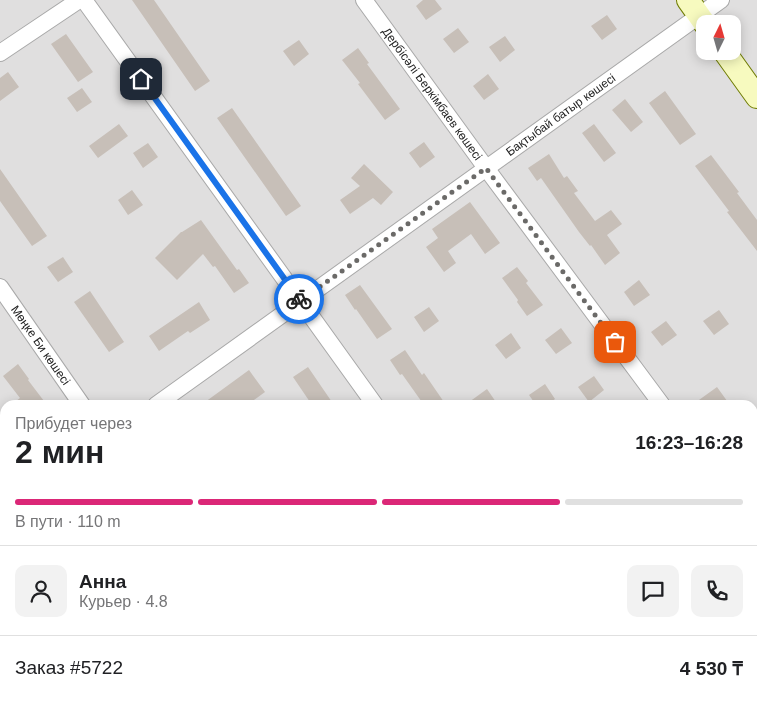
<!DOCTYPE html>
<html lang="ru">
<head>
<meta charset="utf-8">
<style>
  :root { --surface:#fff; --page:#f2f2f2; --text:#202124; --muted:#757577; --line:#e0e0e0; --accent:#db2777 }
  body { margin:0; font-family:Helvetica,sans-serif; background:var(--page); color:var(--text); height:100vh; display:flex; flex-direction:column; font-size:19px; white-space:nowrap }
  * { box-sizing:border-box; margin:0 }
  p { font-size:16px; color:var(--muted) }
  .icon { flex:none; width:28px; height:28px; fill:none; stroke:currentColor; stroke-width:2; stroke-linecap:round; stroke-linejoin:round }
  .map { position:relative; flex:1; overflow:hidden }
  .details { position:absolute; left:0px; top:400px; width:758px; height:310px; display:flex; flex-direction:column; background:var(--surface); border-radius:15px 15px 0 0; box-shadow:0 2px 12px #0003 }
  .details>* { flex:none }
  .needle { width:32px; rotate:5deg }
  .tools { position:absolute; left:696px; top:15px; display:grid; gap:10px }
  .tools a { display:grid; place-items:center; width:45px; height:45px; border-radius:10px; background:var(--surface); box-shadow:0 2px 12px #0003; font-size:25px }
  .pin { position:absolute; display:grid; place-items:center; width:42px; height:42px; color:#fff; margin:-21px; border-radius:10px; box-shadow:0 2px 8px #0006 }
  .courier { position:absolute; display:grid; place-items:center; width:50px; height:50px; margin:-25px; border:4px solid #1a73e8; border-radius:50%; background:#fff; color:#222; box-shadow:0 1px 6px #0007 }
  .headline em { font-style:normal; font-weight:700 }
  .headline div { display:flex; flex-direction:column-reverse }
  .headline { display:flex; align-items:center; justify-content:space-between; height:85px; padding:0 15px }
  h1 { font-size:32px; font-weight:700; line-height:38px }
  .bar { display:grid; grid-template-columns:repeat(4,1fr); gap:8px 5px; align-content:center; height:60px; padding:0 15px }
  .bar i { height:6px; border-radius:4px; background:var(--line) }
  .bar .selected { background:var(--accent) }
  .bar p { grid-column:span 4 }
  .line { display:flex; align-items:center; gap:12px; padding:0 15px; border-top:1px solid var(--line) }
  .line div { flex:1 }
  .round { display:grid; place-items:center; flex:none; width:52px; height:52px; border-radius:10px; background:var(--page) }
  .map>svg:first-child { display:block }
  .residential { fill:#e0dfdf; fill-rule:evenodd }
  .lines { fill:none; stroke-linecap:round; stroke-linejoin:round }
  .stream { stroke:#aad3df; stroke-width:5 }
  .building { fill:#c7bfb8 }
  .street-casing { stroke:#a9a9a9; stroke-width:18 }
  .secondary-casing { stroke:#707d05; stroke-width:24 }
  .street { stroke:#fff; stroke-width:16 }
  .secondary { stroke:#f7fabf; stroke-width:22 }
  .done { stroke:#6b6a68; stroke-width:5; stroke-dasharray:0 9 }
  .route { stroke:#1a73e8; stroke-width:6 }
  .labels { text-anchor:middle; stroke-width:4.5; stroke-linejoin:round; paint-order:stroke }
  .street-label { font-size:12px; fill:#222; stroke:#fff }
</style>
</head>
<body>
<div class="map">
<svg width="757" height="710" viewBox="0 0 757 710">
  <rect width="100%" height="100%" fill="#f2efe9"/>
  <path class="residential" d="M0,0h757v710h-757zM705,24h27v27h-27zM5,405h747v300h-747z"/>
  <g class="lines">
    <path class="stream" d="M0,644l5,7
      M44,705l3,5"/>
  </g>
  <path class="building" d="M132,0h22l56,81 -15,10z
    M423,0h12l7,9 -16,11 -10,-14z
    M607,15l10,14 -15,11 -11,-14z
    M458,28l11,14 -15,11 -11,-14z
    M66,34l27,38 -15,10 -27,-38z
    M505,36l10,14 -15,12 -11,-15z
    M299,40l10,14 -15,12 -11,-15z
    M358,48l11,15 -2,1 33,45 -15,11 -27,-36 2,-1 -18,-23z
    M8,72l11,15 -19,14v-23z
    M488,74l11,15 -15,11 -11,-14z
    M82,88l10,14 -15,10 -10,-14z
    M665,91l31,43 -16,11 -31,-42z
    M625,99l18,23 -12,10 -19,-22z
    M232,108l69,98 -15,10 -69,-98z
    M119,124l9,12 -30,22 -9,-12z
    M594,124l22,29 -12,9 -22,-29z
    M424,142l11,15 -15,11 -11,-15z
    M148,143l10,14 -15,11 -10,-15z
    M549,154l15,24 3,-2 11,15 -4,2 21,28 16,-11 11,14 -15,11 13,18 -15,12 -14,-20 -1,1 -11,-14 -38,-54 -4,3 -9,-13z
    M711,155l28,37 -2,1 20,27v31l-30,-39 2,-1 -34,-45z
    M364,164l29,28 -12,13 -8,-7 -23,16 -10,-14 20,-14 -9,-8z
    M0,169l47,67 -15,10 -32,-45z
    M132,190l11,15 -15,10 -10,-15z
    M470,202l30,41 -15,11 -14,-20 -23,17 8,12 -12,9 -18,-25 12,-9 -6,-9z
    M201,220l36,50 2,-1 10,14 -15,10 -19,-27 -2,1 -10,-13 -26,26 -22,-22 26,-26h1z
    M63,257l10,15 -15,10 -11,-15z
    M517,267l11,14 -2,2 17,22 -16,11 -10,-14 1,-2 -16,-22z
    M639,280l11,15 -16,11 -10,-14z
    M360,285l32,44 -15,10 -21,-30 -1,1 -10,-15z
    M90,291l34,51 -15,10 -35,-50z
    M199,302l11,18 -20,13 -2,-2 -29,20 -10,-15z
    M429,307l10,14 -15,11 -10,-15z
    M719,310l10,14 -15,11 -11,-14z
    M666,321l11,14 -15,11 -11,-14z
    M561,328l11,15 -16,11 -11,-14z
    M511,333l10,15 -15,11 -11,-14z
    M405,350l17,25 2,-2 22,32h-22l-22,-31 -2,1 -10,-15z
    M18,364l11,15 -1,1 19,25h-36l9,-7 -17,-22z
    M308,367l26,38h-22l-19,-28z
    M249,370l16,22 -18,13h-46z
    M594,376l10,14 -15,12 -11,-15z
    M545,384l10,15 -8,6h-11l-7,-10z
    M717,387l13,18h-38z
    M487,389l11,16h-33z"/>
  <g class="lines">
    <defs>
      <g id="street">
        <path d="M84,0l291,405"/>
        <path id="s1" d="M364,0l122,168 176,237"/>
        <path d="M0,53l79,-53"/>
        <path id="s2" d="M0,287l82,118"/>
        <path id="s3" d="M156,405l565,-405"/>
        <path d="M752,434l5,-3"/>
        <path d="M0,517l5,-4"/>
        <path d="M752,529l5,6"/>
        <path d="M308,705l3,5"/>
        <path d="M592,705l4,5"/>
        <path d="M368,710l7,-5"/>
      </g>
      <path id="secondary" d="M688,0l17,24
        M724,51l33,46
        M0,680l5,7
        M18,705l3,5"/>
    </defs>
    <use href="#street" class="street-casing"/>
    <use href="#secondary" class="secondary-casing"/>
    <use href="#street" class="street"/>
    <use href="#secondary" class="secondary"/>
  </g>
  <g class="lines">
    <path class="done" d="M299,299l1,2 186,-133 129,174"/>
    <path class="route" d="M141,79l158,220"/>
  </g>
  <g class="labels">
    <g class="street-label">
      <text dy="4" stroke="none"><textPath href="#s1" startOffset="116">Дербісәлі Беркімбаев көшесі</textPath></text>
      <text dy="4" stroke="none"><textPath href="#s3" startOffset="498">Бақтыбай батыр көшесі</textPath></text>
      <text dy="4" stroke="none"><textPath href="#s2" startOffset="71">Мөңке Би көшесі</textPath></text>
    </g>
  </g>
</svg>
<div class="tools">
<a><svg class="needle" viewBox="-14 -14 28 28"><path d="M0-13l5 13h-10z" fill="#e53935"/><path d="M0 13l5-13h-10z" fill="#757577"/></svg></a>
</div>
<div class="pin" style="left:615px;top:342px;background:#ea580c"><svg class="icon" aria-label="bag" viewBox="0 0 24 24"><path d="M5 8h14l-1 12H6zM9 8a3 3 0 0 1 6 0"/></svg></div>
<div class="pin" style="left:141px;top:79px;background:#1f2937"><svg class="icon" aria-label="home" viewBox="0 0 24 24"><path d="M3 11l9-7 9 7M6 9v11h12V9"/></svg></div>
<div class="courier" style="left:299px;top:299px"><svg class="icon" aria-label="bike" viewBox="0 0 24 24"><circle cx="6" cy="16" r="4"/><circle cx="18" cy="16" r="4"/><path d="M6 16l4-8h5l3 8M10 8l3 8H6M13 5h3"/></svg></div>
<section class="details">
<div class="headline"><div><h1>2 мин</h1><p>Прибудет через</p></div><em>16:23–16:28</em></div>
<div class="bar"><i class="selected"></i><i class="selected"></i><i class="selected"></i><i></i><p>В пути · 110 m</p></div>
<div class="line" style="height:90px"><a class="round"><svg class="icon" aria-label="person" viewBox="0 0 24 24"><circle cx="12" cy="8" r="4"/><path d="M4 21q1-7 8-7t8 7"/></svg></a><div><b>Анна</b><p>Курьер · 4.8</p></div><a class="round"><svg class="icon" aria-label="chat" viewBox="0 0 24 24"><path d="M4 5h16v11H9l-5 4z"/></svg></a><a class="round"><svg class="icon" aria-label="phone" viewBox="0 0 24 24"><path d="M5 4h4l2 5-3 2q2 4 5 5l2-3 5 2v4C11 20 4 13 5 4z"/></svg></a></div>
<div class="line" style="height:65px"><div>Заказ #5722</div><b>4 530 ₸</b></div>
</section>
</div>
</body>
</html>
